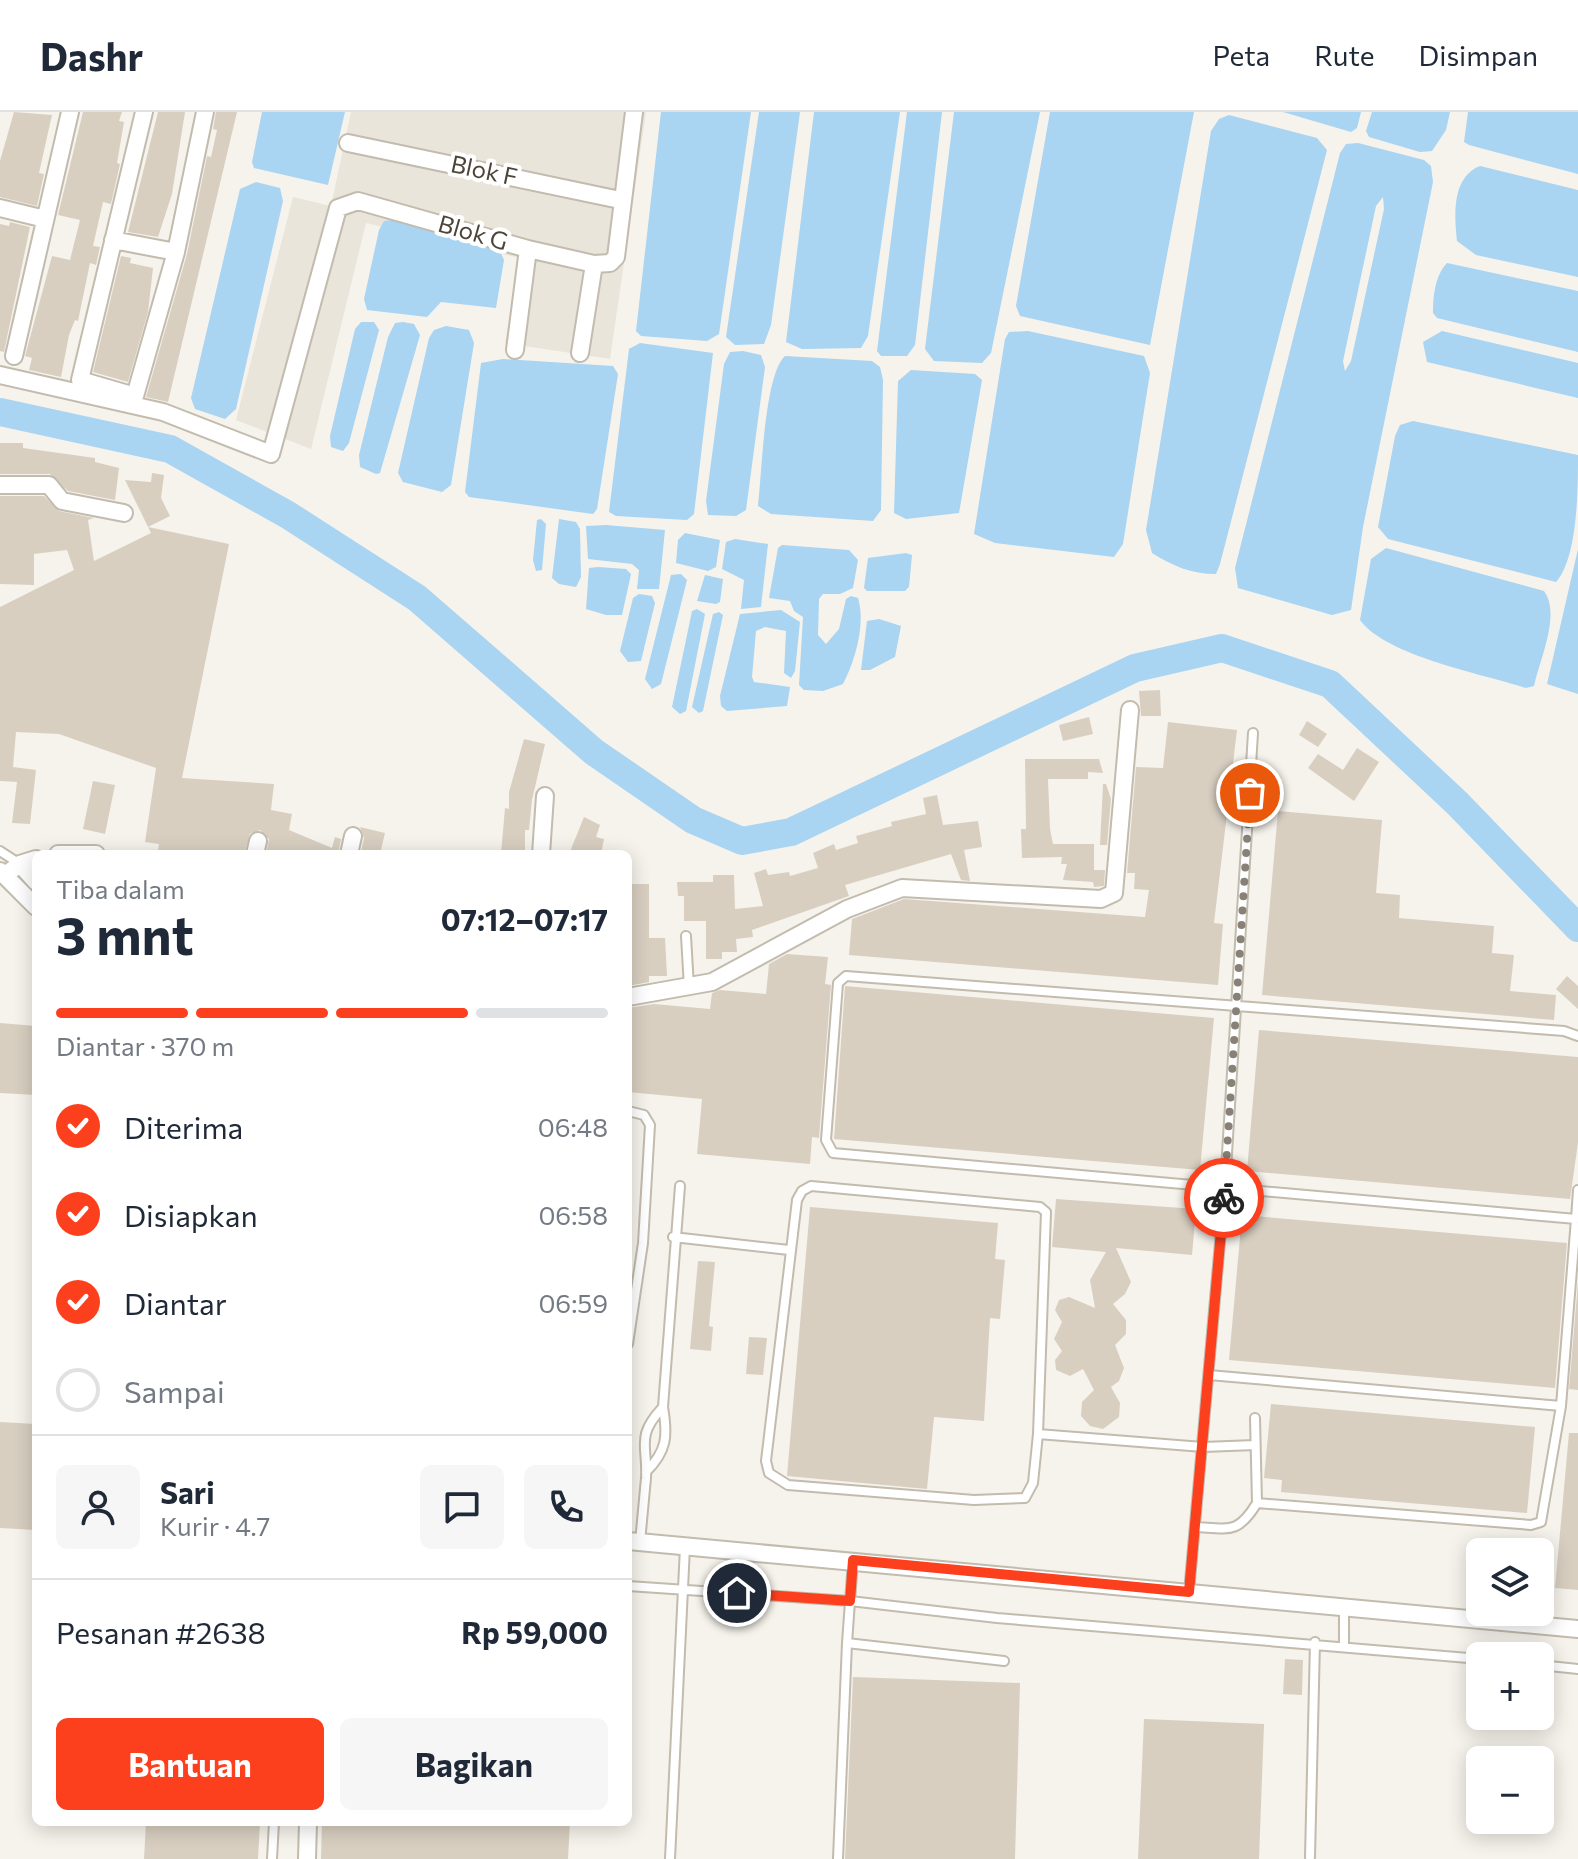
<!DOCTYPE html>
<html lang="id">
<head>
<meta charset="utf-8">
<style>
  :root { --surface:#fff; --page:#f6f6f7; --text:#1f2937; --muted:#747a83; --line:#e0e1e3; --accent:#fc3f1d }
  body { margin:0; font-family:Commissioner,sans-serif; background:var(--page); color:var(--text); height:100vh; display:flex; flex-direction:column; font-size:30px; white-space:nowrap }
  * { box-sizing:border-box; margin:0 }
  p { font-size:26px; color:var(--muted) }
  .icon { flex:none; width:44px; height:44px; fill:none; stroke:currentColor; stroke-width:2; stroke-linecap:round; stroke-linejoin:round }
  .map { position:relative; flex:1; overflow:hidden }
  .drawer { position:absolute; left:32px; top:738px; width:600px; height:976px; display:flex; flex-direction:column; background:var(--surface); border-radius:12px; box-shadow:0 4px 20px #0003 }
  .drawer>* { flex:none }
  .buttons { position:absolute; left:1466px; top:1426px; display:grid; gap:16px }
  .buttons a { display:grid; place-items:center; width:88px; height:88px; border-radius:12px; background:var(--surface); box-shadow:0 4px 20px #0003; font-size:40px }
  .pin { position:absolute; display:grid; place-items:center; width:68px; height:68px; color:#fff; margin:-34px; border:4px solid #fff; border-radius:50%; box-shadow:0 2px 8px #0007 }
  .courier { position:absolute; display:grid; place-items:center; width:80px; height:80px; margin:-40px; border:6px solid #fc3f1d; border-radius:50%; background:#fff; color:#222; box-shadow:0 2px 10px #0007 }
  .overview em { font-style:normal; font-weight:700 }
  .overview div { display:flex; flex-direction:column-reverse }
  .overview { display:flex; align-items:center; justify-content:space-between; height:136px; padding:0 24px }
  h1 { font-size:52px; font-weight:700; line-height:60px }
  .bar { display:grid; grid-template-columns:repeat(4,1fr); gap:12px 8px; align-content:center; height:96px; padding:0 24px }
  .bar i { height:10px; border-radius:6px; background:var(--line) }
  .bar .active { background:var(--accent) }
  .bar p { grid-column:span 4 }
  .line { display:flex; align-items:center; gap:20px; padding:0 24px; border-top:2px solid var(--line) }
  .line div { flex:1 }
  .round { display:grid; place-items:center; flex:none; width:84px; height:84px; border-radius:12px; background:var(--page) }
  ol { padding:0 24px; list-style:none }
  li { display:flex; align-items:center; gap:24px; height:88px }
  li p { margin-inline-start:auto }
  li .icon { padding:8px; border-radius:50%; background:var(--accent); color:#fff; stroke-width:4 }
  li:last-child { color:var(--muted) }
  li i { width:44px; height:44px; border:4px solid var(--line); border-radius:50% }
  .primary-button { display:flex; gap:16px; margin-top:auto; padding:16px 24px }
  .primary-button a { flex:1; height:92px; border-radius:12px; background:var(--accent); color:#fff; font-size:32px; font-weight:700; line-height:92px; text-align:center }
  .primary-button a+a { background:var(--page); color:var(--text) }
  header { display:flex; align-items:center; gap:48px; box-sizing:border-box; height:112px; padding:0 40px; background:var(--surface); border-bottom:2px solid var(--line) }
  header strong { font-size:38px }
  nav { display:flex; gap:44px; margin-inline-start:auto; font-size:28px }
  .map>svg:first-child { display:block }
  .residential { fill:#eae5da }
  .water { fill:#a9d4f2; fill-rule:evenodd }
  .lines { fill:none; stroke-linecap:round; stroke-linejoin:round }
  .river { stroke:#a9d4f2; stroke-width:28 }
  .building { fill:#d8cfc1 }
  .lane-casing { stroke:#c2bbae; stroke-width:12 }
  .street-casing { stroke:#c2bbae; stroke-width:20 }
  .lane { stroke:#fff; stroke-width:8 }
  .street { stroke:#fff; stroke-width:16 }
  .done { stroke:#878178; stroke-width:8; stroke-dasharray:0 14.4 }
  .route { stroke:#fc3f1d; stroke-width:10 }
  .labels { text-anchor:middle; stroke-width:8; stroke-linejoin:round; paint-order:stroke }
  .street-label { font-size:24px; fill:#4b4439; stroke:#fff }
</style>
</head>
<body>
<header>
<strong>Dashr</strong>
<nav><a>Peta</a><a>Rute</a><a>Disimpan</a></nav>
</header>
<div class="map">
<svg width="1578" height="1747" viewBox="0 0 1578 1747">
  <rect width="100%" height="100%" fill="#f6f3ec"/>
  <path class="residential" d="M351,0h295l-36,247 -105,-16 15,-85 -154,-35 -55,226 -75,-29 57,-223 38,9z"/>
  <path class="water" d="M262,0h83l-17,73 -74,-17 -2,-6z
    M661,0h90l-32,222 -12,7 -66,-5 -5,-5z
    M759,0h41l-29,213 -7,19 -29,1 -9,-8z
    M814,0h86l-32,224 -7,12 -59,1 -16,-7z
    M907,0h35l-27,233 -8,11h-26l-4,-5z
    M954,0h86l-49,241 -9,10 -48,-2 -9,-12z
    M1050,0h144l-44,233 -130,-29 -4,-10z
    M1283,0h78l-4,16 -6,4z
    M1372,0h78l-4,18 -14,21 -12,1 -51,-15 -3,-6z
    M1468,0h110v62l-109,-29 -5,-3z
    M1229,3l88,23 10,12 -107,414 -4,10c-25,0 -43,-8 -64,-21l-6,-23 65,-399 8,-12z
    M1358,31l66,17 7,6 2,16 -70,345 -12,83 -19,5 -94,-27 -3,-20 105,-415 6,-9zM1383,85l1,12 -33,152 -6,10 -2,-10 33,-155z
    M1480,54l98,24v87l-102,-22 -19,-14c-3,-27 -5,-64 23,-75z
    M256,70l24,6 3,13 -47,208 -11,10 -30,-10 -4,-11 49,-209z
    M392,108l108,31 4,9 -8,48 -55,-6 -14,15 -60,-7 -3,-11 15,-69 5,-9z
    M1447,151l131,28v61l-141,-34 -4,-5c0,-16 2,-38 14,-50z
    M361,210h13l5,8 -30,113 -6,8 -12,-4 -1,-11 25,-107z
    M403,210l11,2 6,11 -40,138 -4,1 -16,-7 -1,-12 29,-118 7,-14z
    M446,214l23,4 5,13 -23,142 -9,7 -39,-10 -5,-9 31,-135 5,-8z
    M1028,219l116,25 6,17 -27,171 -9,13 -119,-14 -21,-9 31,-195 4,-7z
    M1442,219l136,32v35l-151,-36 -4,-20z
    M640,231l73,10 -19,161 -7,6 -71,-4 -7,-4 20,-163z
    M743,239l18,4 4,12 -19,143 -10,6 -28,-1 -2,-14 18,-137 6,-12z
    M785,244l87,5 8,6 3,13 -2,130 -8,11 -102,-7 -13,-8c4,-31 6,-131 27,-150z
    M503,247l110,7 5,8 -21,135 -4,5 -124,-17 -4,-5 16,-129z
    M911,258l64,4 7,6 -23,133 -53,6 -12,-6 4,-132z
    M1413,309l165,34c0,32 0,103 -22,127l-168,-43 -10,-12 17,-91 5,-11z
    M541,407l5,5 -4,46 -6,1 -3,-11 4,-40z
    M559,407l17,3 4,7 1,48 -5,10 -17,-3 -7,-6z
    M606,413l59,5 -6,59h-22l2,-19 -7,-6 -44,-5 -2,-33z
    M685,421l35,7 -4,27 -8,4 -32,-8 2,-23z
    M735,427l33,5 -7,63 -20,2 3,-29 -22,-11 4,-27z
    M782,433l67,5 9,10 -5,28 -13,6h-17l-4,5 -1,36 8,9 13,-15 7,-30 5,-3 7,2c8,26 -3,63 -15,86l-20,7 -19,-1 -5,-5 4,-68 -9,-6 -4,-10 -21,-3 9,-50z
    M1386,436l158,43c17,23 -4,68 -10,95l-8,2c-43,-14 -140,-32 -166,-68l11,-61z
    M1578,437v145l-31,-10z
    M906,441l6,2 -3,32 -4,4h-38l-3,-3 4,-30z
    M598,455l28,2 5,5 -9,41h-16l-20,-6 3,-41z
    M681,462l6,6 -26,104 -9,5 -7,-10 26,-104z
    M705,463l18,4 -3,23 -4,2 -19,-3z
    M639,482l13,2 3,7 -14,58 -13,1 -8,-11 13,-53z
    M697,497l8,5 -19,97 -6,3 -8,-7 20,-96z
    M781,498l19,12 -5,49 -4,7 -7,-5 2,-42 -21,-4 -9,4 -4,46 2,5 36,5 -3,19 -60,5 -6,-5 -1,-10 20,-82z
    M719,500l4,3 -20,96 -4,2 -7,-6 21,-93z
    M879,507l22,7 -6,31 -25,13h-9l6,-49z"/>
  <g class="lines">
    <path class="river" d="M0,300l170,37 118,66 129,83 177,154 99,68 49,21 49,-9 344,-164 87,-20 108,36 127,119 121,125"/>
  </g>
  <path class="building" d="M14,0l38,3 -13,58 5,1 -7,32 -37,-9v-36z
    M83,0h39l-3,9 5,1 -7,41 3,1 -9,40 -8,-2 -10,44 7,1 -4,18 -6,-2 -12,58 -3,-1 -6,15 -8,42 -32,-7 3,-12 -7,-2 27,-100 18,4 10,-40 -22,-5z
    M158,0h27l-13,82 -14,43 -30,-5z
    M216,0h21l-69,290 -22,-5 41,-143 20,-98 4,1 6,-27 -4,-1z
    M10,110l20,5 -26,125 -4,-1v-127l9,2z
    M121,144l10,2 -1,5 23,5 -5,44 -20,70 -35,-10z
    M0,331h23v5l72,10v4l24,6 -4,32 -47,-9 -18,-17h-50z
    M152,361l12,2 -3,23 9,18 -22,11 81,17 -47,234 92,6 -3,26 21,4 -3,16 43,18 3,-11 6,2 -3,15h-72l3,-15 -9,-9 -10,4 -6,20 -86,-3 1,-7 -14,-2 11,-74 -97,-34 -43,-2 -3,35 23,3 -6,54 -18,-1 5,-41 -17,-1v-174l74,-37 -7,-20 -33,4v31l-34,-1v-88h44l15,15 35,7 -6,2 6,41 57,-28 -26,-53 26,2z
    M1160,578l1,26h-20l-2,-25z
    M1089,605l4,17 -30,7 -4,-16z
    M1307,609l20,13 -9,13 -19,-12z
    M1168,610l69,8 -23,193 9,1 -5,61 -369,-30 3,-36 52,-20 241,18 4,-27 -15,-1 1,-16h-8l9,-106 27,1z
    M524,627l21,5 -13,56 -3,30h-4v24h-24l4,-46 4,1v-17z
    M1357,636l22,14 -25,39 -46,-33 10,-14 25,16z
    M1025,647h74l4,14 -15,-1v7h-40l2,50 3,15h41v26h11l-1,16 -10,1 -1,-5 -30,-2 4,-16h-6l1,-7 -40,1 -1,-29h5z
    M93,669l22,4 -10,49 -22,-5z
    M1103,672h3l5,15 -4,46h-7z
    M937,683l6,30 35,-4 4,26 -18,3 6,31 -9,-1 -10,-26 -106,31 4,11 -97,34 1,7 -17,2 1,13h-15v7h-16v-38h-22v-25h-6l-1,-14h36v-7h21l1,34 28,-3 -9,-33 12,-4 2,6 21,-3 1,4 28,-8 -5,-15 21,-9 2,6 22,-7 -2,-7 36,-10 -1,-4 35,-8 -3,-16z
    M1278,699l104,9 -6,73 24,2 -1,23 95,8 -2,27 22,2 -4,36 46,4 -2,25 -292,-25z
    M584,705l16,8 -4,12 8,2 -3,15h-32z
    M360,715l25,6 -5,21 -19,-2 3,-14z
    M628,772h21v54h16l2,38h-18v6l-21,4z
    M787,842l41,3 -3,27 6,1 -12,153 -7,-1 -2,27 -113,-10 5,-55 -74,-7v-84l26,-4 56,5 2,-16 8,-3 46,4 3,-30z
    M1567,864l11,10v23l-22,-20z
    M845,874l369,32 -14,152 -366,-31z
    M0,911l36,3v69l-36,-2z
    M1259,918l319,27v86l-8,56 -323,-28z
    M1056,1087l140,10 -4,46 -76,-7 15,34 -6,12 -12,10 13,16v14l-11,11 9,23 -5,13 -8,6 9,16 -1,14 -16,12 -13,-3 -9,-10 1,-14 12,-12 -11,-21 -13,7 -14,-6 -1,-10 7,-9 -8,-12 8,-17 -7,-12 4,-10 10,-3 26,11 -5,-28 16,-28 -54,-5z
    M810,1095l188,16 -3,36 10,1 -5,59 -10,-1 -6,103 -50,-4 -7,72 -140,-13z
    M1242,1103l325,28 -12,145 -326,-28z
    M698,1149l17,1 -6,64 4,1 -2,24 -21,-2z
    M1578,1170v108l-9,-1z
    M749,1225l18,1 -4,37 -17,-1z
    M1271,1292l264,23 -8,86 -246,-21 1,-12 -18,-2z
    M0,1310l36,2v106l-36,-2z
    M1569,1321h9v157l-23,-2z
    M1285,1547l18,1 -1,35 -19,-1z
    M853,1565l167,6 -5,176h-170z
    M1144,1607l120,5 -5,135h-121z
    M146,1710h114l-2,37h-114z
    M322,1710h248l-2,37h-247z"/>
  <g class="lines">
    <defs>
      <path id="lane" d="M0,739l20,13
        M686,824l3,51
        M1578,924l-14,-5 -718,-55 -8,7 -12,157 7,13 743,66 2,-29
        M628,999l16,4 6,10 -7,118 -15,101
        M811,1074l229,21 6,5 -8,222 -5,49 -8,15 -51,2 -186,-15 -19,-12 -3,-12 31,-261 5,-9z
        M673,1125l116,13
        M1209,1263l352,31
        M1255,1306l2,85 274,22 10,-3 20,-116 15,-187
        M1038,1322l165,13 52,-2
        M646,1360c21,-21 22,-36 17,-65l17,-221
        M1196,1415c34,2 42,7 61,-24
        M640,1430c2,-22 4,-43 6,-64 2,-33 -11,-41 17,-71
        M853,1448l-6,83 157,18
        M628,1474l222,15 147,17 483,41
        M1189,1480l36,-406 28,-453
        M1344,1533v-37
        M1540,1553l38,4
        M1310,1745l5,-215
        M272,1747l2,-37
        M670,1747l15,-312
        M838,1747l9,-216"/>
      <path id="street" d="M144,0l-64,268 55,16 41,-144 29,-140
        M348,31l272,57
        M0,96l45,11
        M113,128l63,12
        M515,238l13,-101
        M580,241l14,-89
        M14,244l56,-244
        M0,263l163,37 108,42 67,-246 20,-7 170,48 66,15 16,-1 6,-6 18,-145
        M0,373h49l13,16 62,12
        M58,742h38
        M255,742l3,-13
        M349,742l4,-18
        M541,742l4,-58
        M20,752l16,18
        M0,759l36,36
        M5,763l15,-11 16,-5
        M628,885l84,-15 135,-73 55,-21 199,11 13,-6 16,-183
        M628,1429l950,88
        M307,1747l1,-37"/>
    </defs>
    <use href="#lane" class="lane-casing"/>
    <use href="#street" class="street-casing"/>
    <use href="#lane" class="lane"/>
    <use href="#street" class="street"/>
  </g>
  <g class="lines">
    <path class="done" d="M1224,1086l26,-405"/>
    <path class="route" d="M737,1481l113,8 3,-41 336,32 35,-394"/>
  </g>
  <g class="labels">
    <g class="street-label">
      <text transform="translate(484 59) rotate(12)" y="8">Blok F</text>
      <text transform="translate(473 121) rotate(16)" y="8">Blok G</text>
    </g>
  </g>
</svg>
<div class="buttons">
<a><svg class="icon" aria-label="layers" viewBox="0 0 24 24"><path d="M12 4l9 5-9 5-9-5zM3 14l9 5 9-5"/></svg></a>
<a>+</a>
<a>−</a>
</div>
<div class="pin" style="left:1250px;top:681px;background:#ea580c"><svg class="icon" aria-label="bag" viewBox="0 0 24 24"><path d="M5 8h14l-1 12H6zM9 8a3 3 0 0 1 6 0"/></svg></div>
<div class="pin" style="left:737px;top:1481px;background:#1f2937"><svg class="icon" aria-label="home" viewBox="0 0 24 24"><path d="M3 11l9-7 9 7M6 9v11h12V9"/></svg></div>
<div class="courier" style="left:1224px;top:1086px"><svg class="icon" aria-label="bike" viewBox="0 0 24 24"><circle cx="6" cy="16" r="4"/><circle cx="18" cy="16" r="4"/><path d="M6 16l4-8h5l3 8M10 8l3 8H6M13 5h3"/></svg></div>
<section class="drawer">
<div class="overview"><div><h1>3 mnt</h1><p>Tiba dalam</p></div><em>07:12–07:17</em></div>
<div class="bar"><i class="active"></i><i class="active"></i><i class="active"></i><i></i><p>Diantar · 370 m</p></div>
<ol>
<li><svg class="icon" aria-label="check" viewBox="0 0 24 24"><path d="M5 12l5 5 9-10"/></svg>Diterima<p>06:48</p></li>
<li><svg class="icon" aria-label="check" viewBox="0 0 24 24"><path d="M5 12l5 5 9-10"/></svg>Disiapkan<p>06:58</p></li>
<li><svg class="icon" aria-label="check" viewBox="0 0 24 24"><path d="M5 12l5 5 9-10"/></svg>Diantar<p>06:59</p></li>
<li><i></i>Sampai</li>
</ol>
<div class="line" style="height:144px"><a class="round"><svg class="icon" aria-label="person" viewBox="0 0 24 24"><circle cx="12" cy="8" r="4"/><path d="M4 21q1-7 8-7t8 7"/></svg></a><div><b>Sari</b><p>Kurir · 4.7</p></div><a class="round"><svg class="icon" aria-label="chat" viewBox="0 0 24 24"><path d="M4 5h16v11H9l-5 4z"/></svg></a><a class="round"><svg class="icon" aria-label="phone" viewBox="0 0 24 24"><path d="M5 4h4l2 5-3 2q2 4 5 5l2-3 5 2v4C11 20 4 13 5 4z"/></svg></a></div>
<div class="line" style="height:104px"><div>Pesanan #2638</div><b>Rp 59,000</b></div>
<div class="primary-button"><a>Bantuan</a><a>Bagikan</a></div>
</section>
</div>
</body>
</html>
